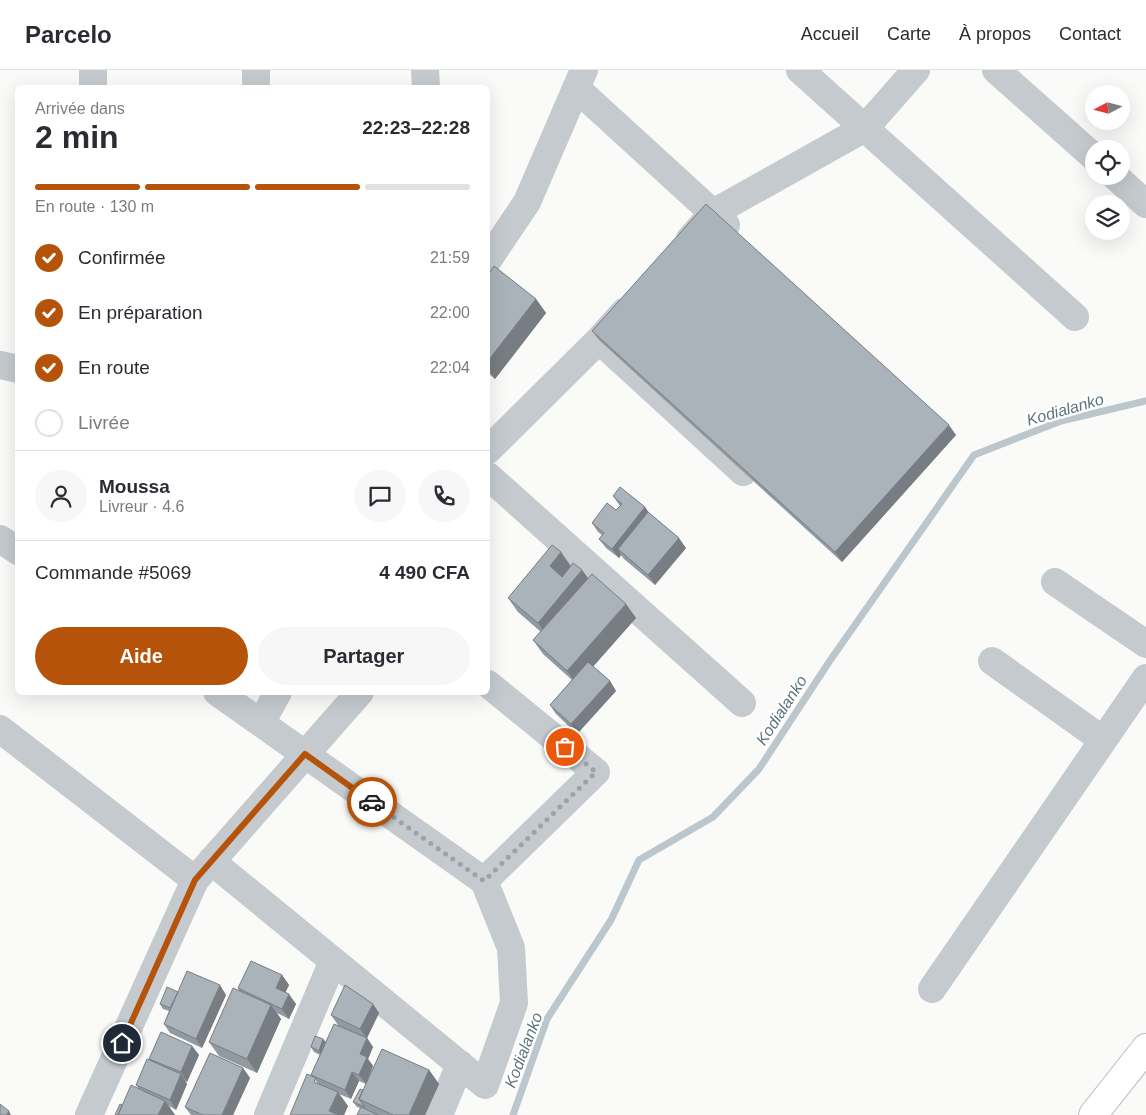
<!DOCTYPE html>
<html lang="fr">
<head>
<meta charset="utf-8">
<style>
  :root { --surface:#fff; --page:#f7f7f7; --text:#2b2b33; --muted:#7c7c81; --line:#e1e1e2; --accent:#b45309 }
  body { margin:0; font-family:Helvetica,sans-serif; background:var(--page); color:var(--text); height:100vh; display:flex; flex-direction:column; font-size:19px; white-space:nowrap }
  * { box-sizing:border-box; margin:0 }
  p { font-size:16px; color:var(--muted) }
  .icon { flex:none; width:28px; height:28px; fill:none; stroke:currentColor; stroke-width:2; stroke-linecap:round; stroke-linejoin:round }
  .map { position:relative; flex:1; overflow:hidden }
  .details { position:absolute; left:15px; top:15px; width:475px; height:610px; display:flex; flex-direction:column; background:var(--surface); border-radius:8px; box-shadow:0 5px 20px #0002 }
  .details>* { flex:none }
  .needle { width:32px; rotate:263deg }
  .tools { position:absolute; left:1085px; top:15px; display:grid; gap:10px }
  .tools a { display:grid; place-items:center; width:45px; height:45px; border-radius:50%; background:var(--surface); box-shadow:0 5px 20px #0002; font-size:25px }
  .pin { position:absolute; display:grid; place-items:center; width:42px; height:42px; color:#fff; margin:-21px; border:2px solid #fff; border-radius:50%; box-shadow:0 1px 5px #0007 }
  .courier { position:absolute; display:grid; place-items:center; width:50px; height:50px; margin:-25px; border:4px solid #b45309; border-radius:50%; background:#fff; color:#222; box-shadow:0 1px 6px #0007 }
  .headline em { font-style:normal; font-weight:700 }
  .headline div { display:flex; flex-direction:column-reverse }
  .headline { display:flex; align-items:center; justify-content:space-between; height:85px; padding:0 20px }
  h1 { font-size:32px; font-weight:700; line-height:38px }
  .bar { display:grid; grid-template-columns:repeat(4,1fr); gap:8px 5px; align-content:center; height:60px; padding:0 20px }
  .bar i { height:6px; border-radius:4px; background:var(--line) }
  .bar .selected { background:var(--accent) }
  .bar p { grid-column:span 4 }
  .line { display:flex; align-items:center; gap:12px; padding:0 20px; border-top:1px solid var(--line) }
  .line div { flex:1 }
  .round { display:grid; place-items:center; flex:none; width:52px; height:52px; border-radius:26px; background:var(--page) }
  ol { padding:0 20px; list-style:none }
  li { display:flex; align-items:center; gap:15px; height:55px }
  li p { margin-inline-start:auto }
  li .icon { padding:5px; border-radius:50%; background:var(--accent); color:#fff; stroke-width:4 }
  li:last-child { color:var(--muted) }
  li i { width:28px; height:28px; border:2px solid var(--line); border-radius:50% }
  .button { display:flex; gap:10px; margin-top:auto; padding:10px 20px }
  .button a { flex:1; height:58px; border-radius:30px; background:var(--accent); color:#fff; font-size:20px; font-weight:700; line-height:58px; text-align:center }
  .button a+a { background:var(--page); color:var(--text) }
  header { display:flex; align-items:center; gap:30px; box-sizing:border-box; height:70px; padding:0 25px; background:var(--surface); border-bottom:1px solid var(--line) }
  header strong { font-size:24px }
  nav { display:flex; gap:28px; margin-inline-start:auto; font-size:18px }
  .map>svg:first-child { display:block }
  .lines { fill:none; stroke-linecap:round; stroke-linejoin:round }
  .stream { stroke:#bbc7cc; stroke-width:7 }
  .major-casing { stroke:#b9bdc2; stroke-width:30 }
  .minor { stroke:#c5cace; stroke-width:28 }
  .major { stroke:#fff; stroke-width:28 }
  .wall { fill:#929aa0 }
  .shaded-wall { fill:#777d82 }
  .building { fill:#aab3ba; stroke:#777d82 }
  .done { stroke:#98a4ad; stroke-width:5; stroke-dasharray:0 9 }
  .route { stroke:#b45309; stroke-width:6 }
  .labels { text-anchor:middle; stroke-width:5; stroke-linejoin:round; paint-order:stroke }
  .water-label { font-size:16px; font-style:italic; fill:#5e747d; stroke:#fff }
</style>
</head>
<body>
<header>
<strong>Parcelo</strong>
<nav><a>Accueil</a><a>Carte</a><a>À propos</a><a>Contact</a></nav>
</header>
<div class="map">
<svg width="1146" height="1045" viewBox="0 0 1146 1045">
  <rect width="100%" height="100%" fill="#fafaf8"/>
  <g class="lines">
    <path class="stream" d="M513,1045l34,-96 64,-99 28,-60 74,-43 46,-48 70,-107 145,-207 87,-34 85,-20"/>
    <defs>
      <path id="major" d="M1093,1045l53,-67"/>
    </defs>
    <use href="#major" class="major-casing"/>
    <path class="minor" d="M93,0v18
      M256,0v18
      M425,0l1,18
      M800,0l275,247
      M996,0l98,87
      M576,18l150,137
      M1115,106l31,28
      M690,169l23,-26 152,-85 51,-58
      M488,190l39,-58 57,-132
      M599,270l144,132
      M0,295l18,4
      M488,380l111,-110 25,-28
      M488,406l254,227
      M0,469l18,12
      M1055,512l91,62
      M992,591l111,79
      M217,622l267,189
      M261,653l17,-31
      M0,659l195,151
      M211,791l274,224 29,-82 -3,-55 -27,-67 112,-109 -108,-88
      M932,919l214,-311
      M89,1045l106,-235 165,-188
      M268,1045l65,-154
      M439,1045l21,-51"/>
    <use href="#major" class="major"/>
  </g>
  <path class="wall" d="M488,205l48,24 10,14 -51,66 -7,-6z
    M592,261l364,104 -114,127 -243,-222z
    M613,426l32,11 3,5 38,36 -31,37 -31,-26 -3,-4 -2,3 -13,-10 -7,-9 3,-4 -4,-3 -6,-9 24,-13 4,-4z
    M561,482l10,14 11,4 6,8 38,26 10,14 -43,48 17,15 6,10 -39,43 -21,-20 -6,-9 22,-25 -29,-26 -10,-14 8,-8 -23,-20 -10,-14z
    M282,905l7,10 -4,7 11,12 -7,15 -12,-6 4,6 -24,54 -38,-17 -10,-14 30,-51 -1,-3z
    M178,922l48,3 -24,53 -32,-15 -6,-9 5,-13 -6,-2 -3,-5z
    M373,934l6,9 -12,25 6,9 -5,12 5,7 -7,18 -7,-3 -8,18 -12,-5 9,12 -4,9 -33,-40 9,-20 -6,-3 -3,-5 12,-8 3,3 12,-17 -7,-10z
    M192,976l7,9 -12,27 -2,-1 2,3 -11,26 -7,-4 6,9h-60l7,-10 17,-16 -3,-4 15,-24 -2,-2z
    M243,998l7,10 -17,37h-42l-6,-8z
    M429,1000l10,14 -14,31h-68l3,-7 -3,-1 -4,-5 10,-12z"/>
  <path class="shaded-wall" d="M536,229l10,14 -51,66 -7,-10v-8z
    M949,355l7,10 -114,127 -7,-10z
    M645,437l7,10 -34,32 3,6 -2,3 -7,-9z
    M679,468l7,10 -31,37 -7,-10z
    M561,482l10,15 -11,13 -10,-14z
    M582,500l10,14 -44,53 -10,-14z
    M626,534l10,14 -59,67 -10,-14z
    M610,611l6,10 -39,43 -6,-10z
    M282,905l7,10 -6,13 -7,-10z
    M220,915l6,10 -24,53 -6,-9z
    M289,924l7,10 -7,15 -7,-10z
    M373,934l6,9 -12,25 6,9 -5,12 5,7 -7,18 -7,-9 1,-21 7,-16 -7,-9z
    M271,935l10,14 -24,54 -10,-14z
    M323,969l4,5 -6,7 2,3 -1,2 -3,-5z
    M192,976l7,9 -12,27 -6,-10z
    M243,998l7,10 -17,37h-11z
    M429,1000l10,14 -14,31h-16z
    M352,1002l7,9 -8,18 -6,-9z
    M181,1004l6,10 -11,26 -6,-10z
    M338,1022l10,14 -4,9h-12l-3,-4z
    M165,1031l10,14h-17z
    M9,1041l2,4h-5z"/>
  <path class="building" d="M706,134l243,221 -114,127 -243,-221z
    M494,196l42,33 -48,62v-86z
    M620,417l25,20 -33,42 -13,-10 5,-6 -12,-10 15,-20 9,7 6,-6 -9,-8z
    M648,442l31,26 -31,37 -30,-26z
    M552,475l9,7 -11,14 12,11 11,-14 9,7 -44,53 -30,-25z
    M592,504l34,30 -59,67 -34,-31z
    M588,592l22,19 -39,43 -21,-19z
    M251,891l31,14 -6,13 13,6 -7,15 -44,-21z
    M187,901l33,14 -24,54 -32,-15z
    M345,915l28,19 -13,25 -29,-14z
    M167,917l11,5 -8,16 -10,-4z
    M233,918l38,17 -24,54 -38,-17z
    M334,954l33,14 -7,16 7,3 -8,18 -7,-3 -7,18 -34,-15z
    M161,962l31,14 -11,26 -32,-13z
    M315,966l8,3 -4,12 -8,-4z
    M324,972l1,1 -3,8h-1z
    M382,979l47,21 -20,45h-16l-34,-16z
    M210,983l33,15 -21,47h-19l-18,-8z
    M147,989l34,15 -11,26 -34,-15z
    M307,1004l9,4 -2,4 24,10 -9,19 10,4h-49z
    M131,1015l34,16 -7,14h-40z
    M360,1019l3,1 -4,9 6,8 -12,-5z
    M0,1034l9,7 -3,4h-6z
    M120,1034l2,1 -4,10h-3z
    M361,1037l17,8h-21z"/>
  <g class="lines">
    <path class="done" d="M372,732l112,79 112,-109 -31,-25"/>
    <path class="route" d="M122,973l73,-163 110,-126 67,48"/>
  </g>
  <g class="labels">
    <g class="water-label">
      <text transform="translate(1065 339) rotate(-16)" y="6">Kodialanko</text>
      <text transform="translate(781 640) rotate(-57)" y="6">Kodialanko</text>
      <text transform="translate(523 980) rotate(-69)" y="6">Kodialanko</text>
    </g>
  </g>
</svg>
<div class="tools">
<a><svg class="needle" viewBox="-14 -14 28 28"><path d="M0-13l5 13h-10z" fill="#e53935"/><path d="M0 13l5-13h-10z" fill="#7c7c81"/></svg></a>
<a><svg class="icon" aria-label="locate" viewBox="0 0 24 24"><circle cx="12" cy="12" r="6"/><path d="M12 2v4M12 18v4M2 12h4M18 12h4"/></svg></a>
<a><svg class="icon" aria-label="layers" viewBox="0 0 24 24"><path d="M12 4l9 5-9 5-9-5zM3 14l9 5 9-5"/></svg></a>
</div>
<div class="pin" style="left:565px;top:677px;background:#ea580c"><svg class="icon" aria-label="bag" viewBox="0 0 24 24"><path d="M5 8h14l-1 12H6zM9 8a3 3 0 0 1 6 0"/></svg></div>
<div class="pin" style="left:122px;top:973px;background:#1f2937"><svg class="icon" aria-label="home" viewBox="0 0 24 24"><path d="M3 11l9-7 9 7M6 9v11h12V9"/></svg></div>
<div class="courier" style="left:372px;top:732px"><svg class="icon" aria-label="car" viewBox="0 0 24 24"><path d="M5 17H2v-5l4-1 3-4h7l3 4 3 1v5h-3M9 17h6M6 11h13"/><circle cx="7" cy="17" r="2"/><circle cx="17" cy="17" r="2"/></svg></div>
<section class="details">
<div class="headline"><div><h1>2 min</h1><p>Arrivée dans</p></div><em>22:23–22:28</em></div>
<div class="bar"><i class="selected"></i><i class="selected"></i><i class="selected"></i><i></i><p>En route · 130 m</p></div>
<ol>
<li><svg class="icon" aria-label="check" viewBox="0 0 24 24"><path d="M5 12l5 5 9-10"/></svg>Confirmée<p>21:59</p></li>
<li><svg class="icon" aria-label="check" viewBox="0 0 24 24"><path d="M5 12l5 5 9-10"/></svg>En préparation<p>22:00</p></li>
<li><svg class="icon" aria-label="check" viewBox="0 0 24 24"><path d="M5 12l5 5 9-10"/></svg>En route<p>22:04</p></li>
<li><i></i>Livrée</li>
</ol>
<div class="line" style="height:90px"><a class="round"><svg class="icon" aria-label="person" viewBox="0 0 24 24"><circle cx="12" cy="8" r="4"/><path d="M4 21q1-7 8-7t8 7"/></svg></a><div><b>Moussa</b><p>Livreur · 4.6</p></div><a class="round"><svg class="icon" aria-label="chat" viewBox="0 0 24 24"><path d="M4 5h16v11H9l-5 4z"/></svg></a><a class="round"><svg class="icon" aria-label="phone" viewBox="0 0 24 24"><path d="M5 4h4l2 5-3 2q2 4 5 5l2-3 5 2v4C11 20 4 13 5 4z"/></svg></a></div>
<div class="line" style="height:65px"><div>Commande #5069</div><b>4 490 CFA</b></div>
<div class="button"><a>Aide</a><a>Partager</a></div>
</section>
</div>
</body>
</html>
